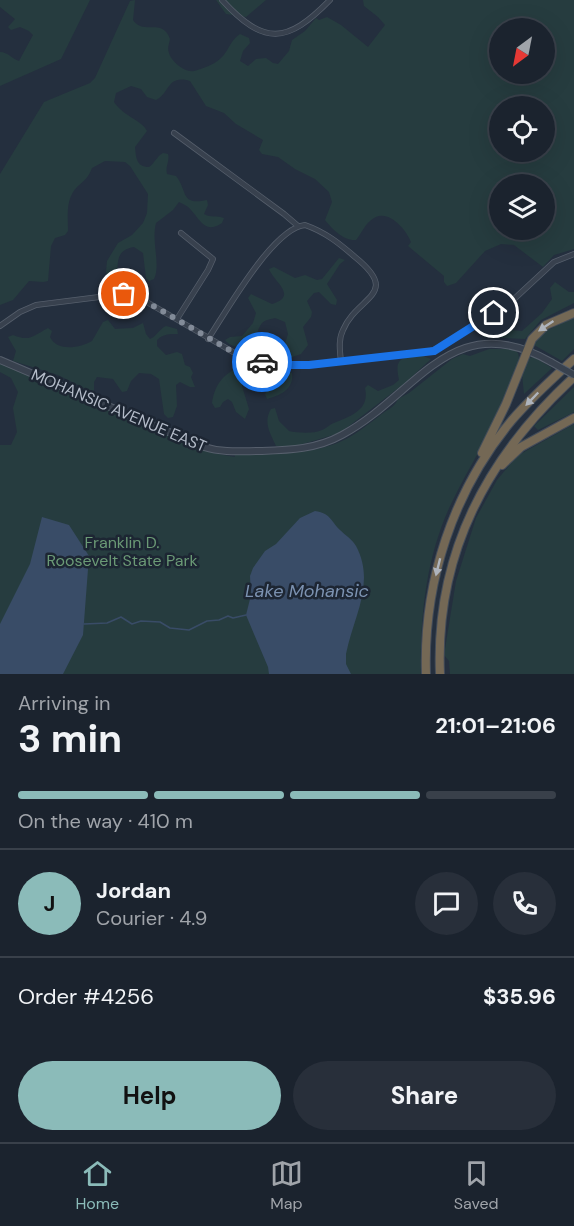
<!DOCTYPE html>
<html lang="en">
<head>
<meta charset="utf-8">
<style>
  :root { --surface:#1b232e; --page:#282f3a; --text:#f1f3f6; --muted:#a0a4aa; --line:#39404a; --accent:#8bbbb9 }
  body { margin:0; font-family:"DM Sans",sans-serif; background:var(--page); color:var(--text); height:100vh; display:flex; flex-direction:column; font-size:22px; white-space:nowrap }
  * { box-sizing:border-box; margin:0 }
  p { font-size:20px; color:var(--muted) }
  .icon { flex:none; width:33px; height:33px; fill:none; stroke:currentColor; stroke-width:2; stroke-linecap:round; stroke-linejoin:round }
  .map { position:relative; height:674px; overflow:hidden }
  .drawer { display:flex; flex-direction:column; background:var(--surface); flex:1 }
  .drawer>* { flex:none }
  .needle { width:39px; rotate:212deg }
  .tools { position:absolute; left:489px; top:18px; display:grid; gap:12px }
  .tools a { display:grid; place-items:center; width:66px; height:66px; border-radius:50%; background:var(--surface); box-shadow:0 6px 24px #0002,0 0 0 2px var(--line); font-size:30px }
  .pin { position:absolute; display:grid; place-items:center; width:51px; height:51px; color:#fff; margin:-26px; border:3px solid #fff; border-radius:50%; box-shadow:0 2px 6px #0007 }
  .courier { position:absolute; display:grid; place-items:center; width:60px; height:60px; margin:-30px; border:4px solid #1a73e8; border-radius:50%; background:#fff; color:#222; box-shadow:0 2px 8px #0007 }
  .overview em { font-style:normal; font-weight:700 }
  .overview div { display:flex; flex-direction:column-reverse }
  .overview { display:flex; align-items:center; justify-content:space-between; height:102px; padding:0 18px }
  h1 { font-size:39px; font-weight:700; line-height:45px }
  .bar { display:grid; grid-template-columns:repeat(4,1fr); gap:9px 6px; align-content:center; height:72px; padding:0 18px }
  .bar i { height:8px; border-radius:4px; background:var(--line) }
  .bar .selected { background:var(--accent) }
  .bar p { grid-column:span 4 }
  .line { display:flex; align-items:center; gap:15px; padding:0 18px; border-top:2px solid var(--line) }
  .line div { flex:1 }
  .round { display:grid; place-items:center; flex:none; width:63px; height:63px; border-radius:32px; background:var(--page) }
  .button { display:flex; gap:12px; margin-top:auto; padding:12px 18px }
  .button a { flex:1; height:69px; border-radius:36px; background:var(--accent); color:#111; font-size:24px; font-weight:700; line-height:69px; text-align:center }
  .button a+a { background:var(--page); color:var(--text) }
  .menu { display:flex; justify-content:space-around; align-items:center; height:84px; border-top:2px solid var(--line); background:var(--surface); font-size:16px; color:var(--muted) }
  .menu a { display:grid; justify-items:center; gap:3px }
  .menu .selected { color:var(--accent) }
  .map>svg:first-child { display:block }
  .green { fill:#263c3f; fill-rule:evenodd }
  .water { fill:#394c67 }
  .lines { fill:none; stroke-linecap:round; stroke-linejoin:round }
  .stream { stroke:#394c67; stroke-width:1.5 }
  .minor-casing { stroke:#565f6c; stroke-width:6 }
  .tertiary-casing { stroke:#565f6c; stroke-width:8 }
  .motorway-casing { stroke:#434c59; stroke-width:10 }
  .minor { stroke:#38414e; stroke-width:4.5 }
  .tertiary { stroke:#38414e; stroke-width:6 }
  .motorway { stroke:#746855; stroke-width:8 }
  .tertiary-bridge-casing { stroke:#565f6c; stroke-width:8; stroke-linecap:butt }
  .tertiary-bridge { stroke:#38414e; stroke-width:6 }
  .oneway { fill:#aeb4bd }
  .done { stroke:#828b98; stroke-width:6; stroke-dasharray:0 10.8 }
  .route { stroke:#1a73e8; stroke-width:8 }
  .labels { text-anchor:middle; stroke-width:5; stroke-linejoin:round; paint-order:stroke }
  .street-label { font-size:16px; fill:#b4bcc9; stroke:#1d2633 }
  .park-label { font-size:16px; fill:#6b9a76; stroke:#1d2633 }
  .water-label { font-size:18px; font-style:italic; fill:#7c92b1; stroke:#1d2633 }
</style>
</head>
<body>
<div class="map">
<svg width="574" height="674" viewBox="0 0 574 674">
  <rect width="100%" height="100%" fill="#242f3e"/>
  <path class="green" d="M0,0h90l-29,59 -61,27v-34c8,0 12,7 19,9l14,-26 -4,-4 -9,-4 -9,3 -3,-3 7,-8 -15,-12z
    M135,0l-2,20c11,16 29,-3 37,19 -1,5 -3,10 -1,14 2,8 16,20 25,18 5,-1 18,-6 22,-9 12,-7 13,-21 24,-28l9,4 1,5 -7,8 -3,10 8,5 8,-7 10,-1 7,5 5,1 11,-13 3,-11 13,-9 11,-13 3,2 8,-3 14,8 27,22 17,-22 -7,-8 -14,-11 -1,-6h211v249l-20,6 -11,12 -29,-22 -13,-1 -16,7 -29,32 -9,3 -3,-4v-6l-36,-30 3,-4c-5,-13 -25,-37 -41,-21 -6,5 -9,13 -14,19 -12,1 -24,-11 -31,-20l7,-18 -3,-10 -14,-13 -20,-10 -17,-12 -16,-3 -3,-4 4,-10 -27,-16 -12,-11 -18,-7 -16,-25c-23,-7 -20,12 -34,19l-9,-3 -6,-8 -10,-3 -15,7 -2,9c10,15 28,18 33,29l-12,16c1,10 1,20 14,20 6,-4 7,-10 14,-14l5,1c2,7 -3,12 -1,20l9,2c12,15 4,30 31,24l1,5 -4,9c7,4 13,1 20,4l-2,5c-17,11 -21,-2 -31,-13 -3,-4 -8,-6 -12,-8l-6,8 -17,13c-5,18 5,42 -2,56l-5,2 -3,-3 -3,-25 -9,-6c-24,4 -12,23 -20,36l-5,-1 -3,-10 1,-11 11,-18 14,-8 11,-12 4,-10 1,-19 -18,-28 -5,-4 -20,-1 -13,7c-4,10 -7,12 -14,18 -13,12 -10,31 -10,45l-3,4 -10,3 -4,8 -3,35 -5,1 -14,-1 -16,19 -13,5v-131l44,-72 46,-19 5,-5 35,-77zM500,28h44v46h-44zM500,106h44v46h-44zM500,184h44v46h-44z
    M216,0h50l-20,17 -20,-3z
    M339,258l6,2 -5,4 -13,20 10,16 -1,5 -5,-1 -12,-12 -5,1 -7,8 5,11 -1,5 -8,10 5,18 -7,9 -15,5 -5,-3 7,-22 -3,-12 -10,-4c-4,1 -10,2 -13,5 -9,11 -2,29 -24,24 -5,-1 -9,-2 -13,-7l5,-3 12,-1 11,-13 3,-10 -8,-15 3,-4 21,10c27,-8 1,-23 -3,-35l5,-2 21,11 10,-3 12,5 5,-1z
    M555,282l14,10h5v11l-33,17 -16,19 -42,-2 3,-9 36,3 20,-18 10,-14 -2,-11z
    M574,317v32l-12,12 -28,-16 8,-12z
    M108,320l7,9 18,-1 10,-5 3,11 4,5c7,-3 9,-10 16,-13l11,3 1,5c-9,0 -15,0 -21,6v6l9,9 11,-3 5,2 3,11 5,2 3,6 -2,4 4,10h-5l-10,-5 -4,3 1,21 -4,11 -5,1 -4,-4 -5,-35 -8,-5 -12,-1 -8,8 -4,10 -5,1 -9,-13 -16,-2 -3,5v11l-36,-18 -45,-14 3,-10 -8,-14 5,-2c17,7 20,1 35,-7l4,3 -2,6c7,15 30,11 42,4l11,-19z
    M489,349h24l5,4 1,5c-12,52 -45,98 -68,146 -25,53 -31,112 -30,170h-421v-229h11l6,-13 -4,-24 5,-16 -7,-14 -11,-6v-9l213,90 22,4 -1,-3c32,1 70,1 101,-10 16,-6 30,-17 43,-27 7,-7 16,-8 20,-18l11,-6 43,-34 11,-5 7,2z
    M423,356l8,3 -26,24 -65,50 -44,13h-20c-6,-13 -13,-24 -5,-37l4,-1 4,13 10,10c8,2 25,3 33,-1 5,-2 8,-6 12,-7 17,-7 36,-13 31,-35l3,-3 10,6 15,-6 6,-5c-5,-24 3,-22 24,-24z
    M534,357l18,11 -28,26 -2,-20 6,-16z
    M247,364l40,7 5,2c2,16 -11,22 -25,26l-2,-5 6,-10c-3,-11 -17,-14 -28,-10l-1,12 7,23 -4,10 -9,-7 -4,-10 -4,-3 -5,3 -3,5 -5,1 -3,-5c3,-21 14,-32 35,-39z
    M574,387v25l-36,18 -4,-4z
    M574,424v250h-124l-1,-13 -5,-6 12,-74 20,-63 21,-38 20,-24z"/>
  <path class="water" d="M315,511c15,2 15,9 25,19 5,5 12,9 16,16 20,37 -3,72 -10,108v10l5,10h-82l-1,-7 -22,-52 5,-20 -1,-19 3,-8 12,-17 11,-7 24,-26z
    M42,517l27,8 20,31 -6,79 -20,39h-63v-50l30,-60z"/>
  <g class="lines">
    <path class="stream" d="M84,624l23,-1 14,-6 11,7 9,-3 19,1 10,6 19,2 18,-9 12,-1 9,-4 5,2 13,-3"/>
    <defs>
      <path id="minor" d="M222,0c42,46 65,44 108,0
        M174,133l110,81 14,12
        M177,319l31,-49 5,-11 -32,-26
        M0,326l20,-14 16,-7 87,-11 22,7 88,51 24,9 28,4h23l119,-13 12,-4 74,-48 41,-38 20,-8
        M208,339c18,-27 65,-111 97,-114 20,7 34,18 50,32 47,38 2,39 -12,73 -5,10 -3,21 -2,32"/>
      <path id="tertiary" d="M0,360l204,87c19,6 38,4 58,4 28,-1 55,-2 80,-16 75,-40 110,-130 209,-73"/>
      <path id="motorway" d="M482,453l24,-49 26,-65 14,-14 28,-12
        M502,465l19,-18 53,-29
        M426,674c-3,-92 27,-183 86,-254 19,-22 41,-42 62,-61
        M440,674c-5,-121 47,-217 134,-297"/>
    </defs>
    <use href="#minor" class="minor-casing"/>
    <use href="#tertiary" class="tertiary-casing"/>
    <use href="#motorway" class="motorway-casing"/>
    <use href="#minor" class="minor"/>
    <use href="#tertiary" class="tertiary"/>
    <use href="#motorway" class="motorway"/>
    <defs>
      <path id="tertiary-bridge" d="M551,362l23,13"/>
    </defs>
    <use href="#tertiary-bridge" class="tertiary-bridge-casing"/>
    <use href="#tertiary-bridge" class="tertiary-bridge"/>
  </g>
  <defs><path id="oneway-solid" d="M-6-.8H1V-3.2L6.5 0L1 3.2V.8H-6Z" transform="scale(1.5)"/></defs>
  <g class="oneway">
    <use href="#oneway-solid" transform="translate(546 326) rotate(146)"/>
    <use href="#oneway-solid" transform="translate(532 399) rotate(134)"/>
    <use href="#oneway-solid" transform="translate(438 567) rotate(104)"/>
  </g>
  <g class="lines">
    <path class="done" d="M124,294l21,7 88,51 29,10"/>
    <path class="route" d="M262,362l23,3h24l125,-14 60,-38"/>
  </g>
  <g class="labels">
    <g class="street-label">
      <text transform="translate(119 410) rotate(23)" y="6">MOHANSIC AVENUE EAST</text>
    </g>
    <g class="park-label">
      <text x="122" y="548">Franklin D.<tspan x="122" dy="18">Roosevelt State Park</tspan></text>
    </g>
    <g class="water-label">
      <text x="307" y="597">Lake Mohansic</text>
    </g>
  </g>
</svg>
<div class="tools">
<a><svg class="needle" viewBox="-14 -14 28 28"><path d="M0-13l5 13h-10z" fill="#e53935"/><path d="M0 13l5-13h-10z" fill="#a0a4aa"/></svg></a>
<a><svg class="icon" aria-label="locate" viewBox="0 0 24 24"><circle cx="12" cy="12" r="6"/><path d="M12 2v4M12 18v4M2 12h4M18 12h4"/></svg></a>
<a><svg class="icon" aria-label="layers" viewBox="0 0 24 24"><path d="M12 4l9 5-9 5-9-5zM3 14l9 5 9-5"/></svg></a>
</div>
<div class="pin" style="left:124px;top:294px;background:#ea580c"><svg class="icon" aria-label="bag" viewBox="0 0 24 24"><path d="M5 8h14l-1 12H6zM9 8a3 3 0 0 1 6 0"/></svg></div>
<div class="pin" style="left:494px;top:313px;background:#1f2937"><svg class="icon" aria-label="home" viewBox="0 0 24 24"><path d="M3 11l9-7 9 7M6 9v11h12V9"/></svg></div>
<div class="courier" style="left:262px;top:362px"><svg class="icon" aria-label="car" viewBox="0 0 24 24"><path d="M5 17H2v-5l4-1 3-4h7l3 4 3 1v5h-3M9 17h6M6 11h13"/><circle cx="7" cy="17" r="2"/><circle cx="17" cy="17" r="2"/></svg></div>
</div>
<section class="drawer">
<div class="overview"><div><h1>3 min</h1><p>Arriving in</p></div><em>21:01–21:06</em></div>
<div class="bar"><i class="selected"></i><i class="selected"></i><i class="selected"></i><i></i><p>On the way · 410 m</p></div>
<div class="line" style="height:108px"><b class="round" style="background:var(--accent);color:#111">J</b><div><b>Jordan</b><p>Courier · 4.9</p></div><a class="round"><svg class="icon" aria-label="chat" viewBox="0 0 24 24"><path d="M4 5h16v11H9l-5 4z"/></svg></a><a class="round"><svg class="icon" aria-label="phone" viewBox="0 0 24 24"><path d="M5 4h4l2 5-3 2q2 4 5 5l2-3 5 2v4C11 20 4 13 5 4z"/></svg></a></div>
<div class="line" style="height:78px"><div>Order #4256</div><b>$35.96</b></div>
<div class="button"><a>Help</a><a>Share</a></div>
</section>
<nav class="menu">
<a class="selected"><svg class="icon" aria-label="home" viewBox="0 0 24 24"><path d="M3 11l9-7 9 7M6 9v11h12V9"/></svg>Home</a>
<a><svg class="icon" aria-label="map" viewBox="0 0 24 24"><path d="M3 6l6-2 6 2 6-2v14l-6 2-6-2-6 2zM9 4v14M15 6v14"/></svg>Map</a>
<a><svg class="icon" aria-label="saved" viewBox="0 0 24 24"><path d="M7 4h10v16l-5-4-5 4z"/></svg>Saved</a>
</nav>
</body>
</html>
